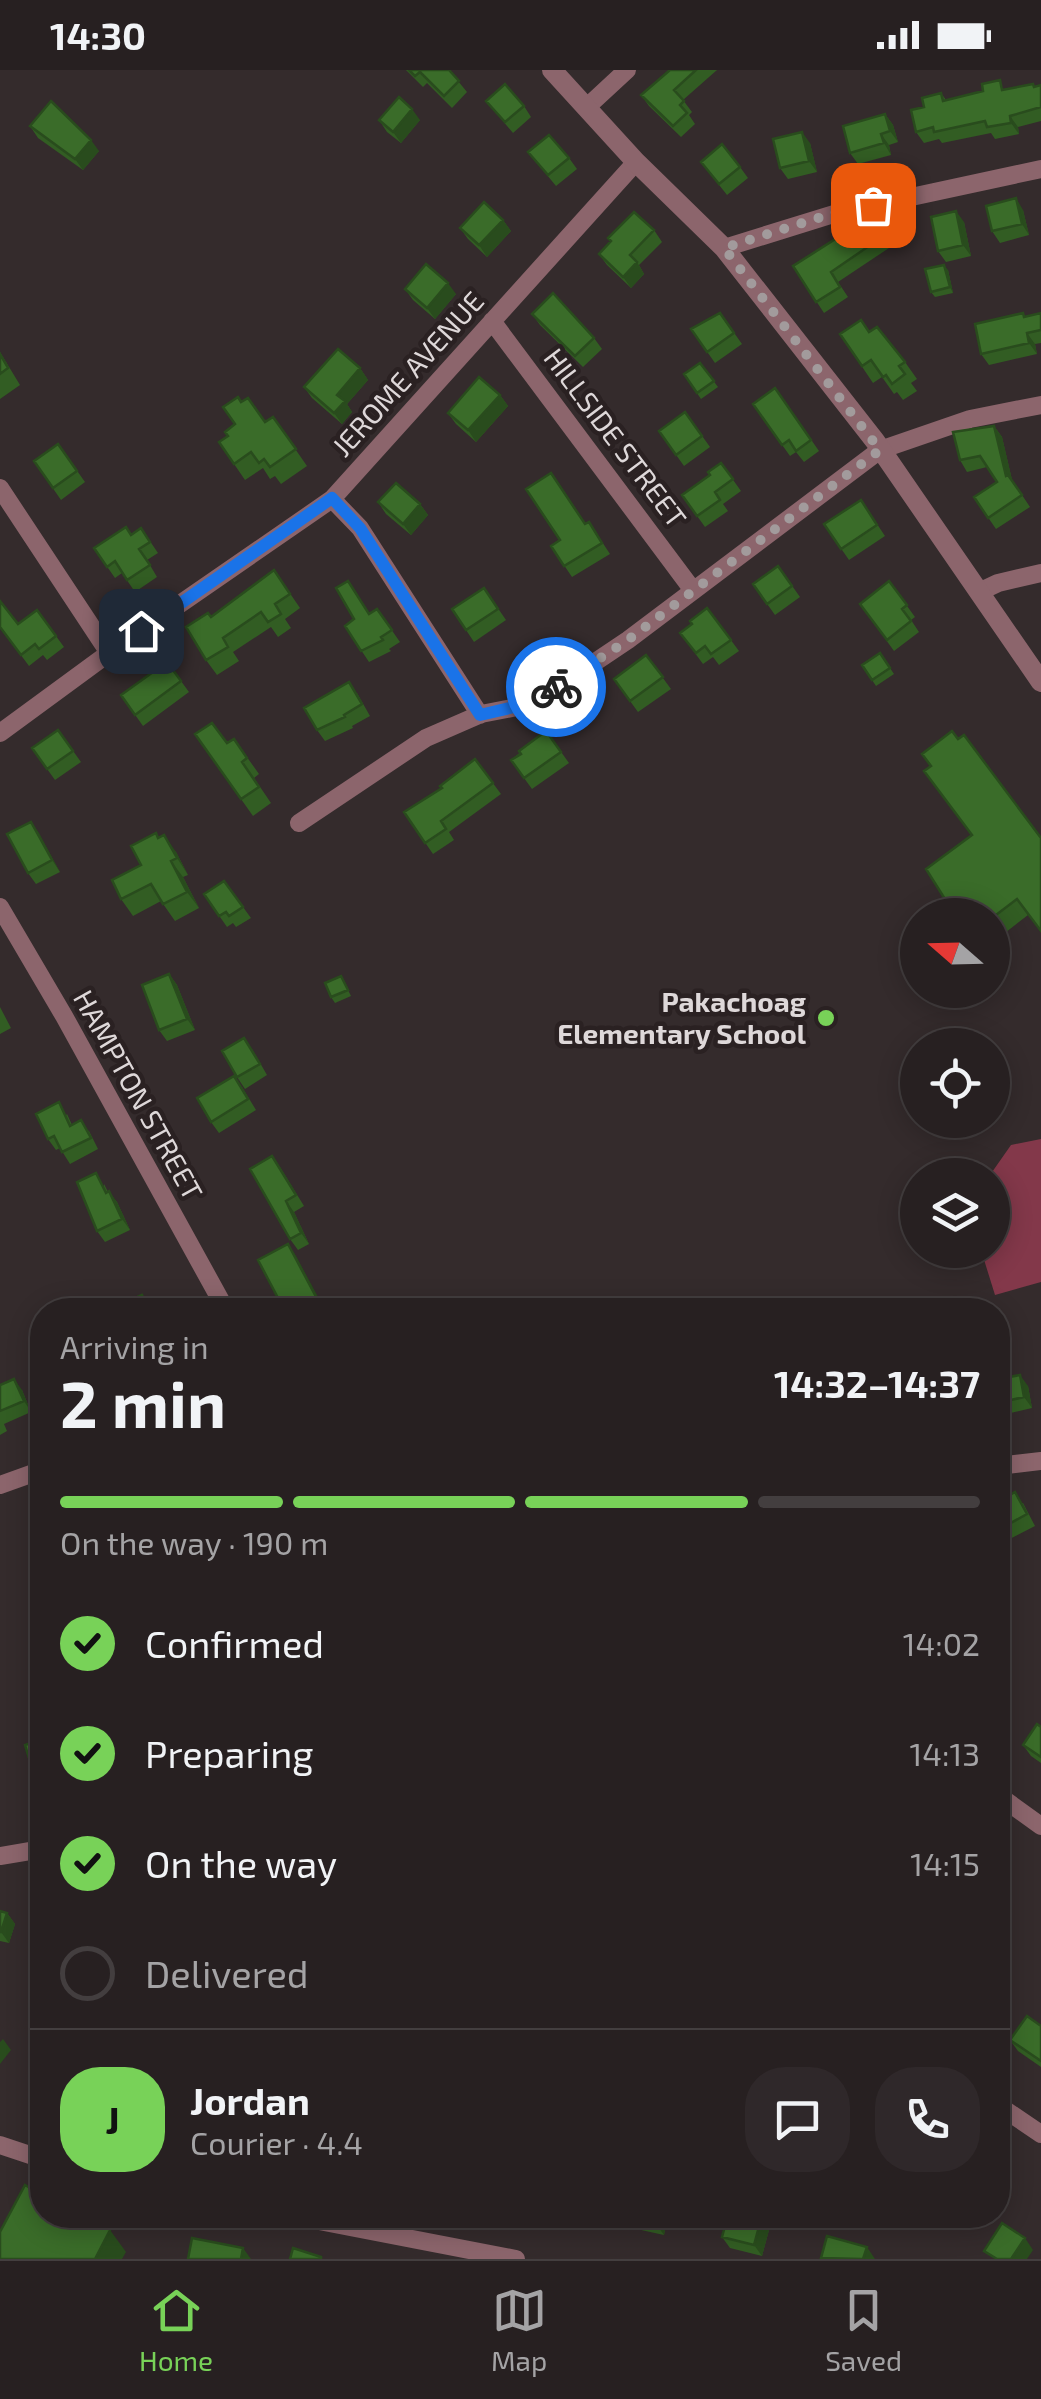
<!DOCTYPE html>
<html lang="en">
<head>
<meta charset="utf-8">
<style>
  :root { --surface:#272021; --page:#2f282a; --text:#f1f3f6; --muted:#a4a3a5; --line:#433e3f; --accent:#78d258 }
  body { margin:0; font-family:"Exo 2",sans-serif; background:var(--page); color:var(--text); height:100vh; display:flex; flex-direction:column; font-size:38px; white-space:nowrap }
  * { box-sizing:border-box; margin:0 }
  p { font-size:32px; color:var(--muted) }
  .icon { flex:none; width:55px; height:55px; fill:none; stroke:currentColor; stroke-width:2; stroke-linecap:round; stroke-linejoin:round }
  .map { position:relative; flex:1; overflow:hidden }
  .sheet { position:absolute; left:30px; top:1228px; width:980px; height:930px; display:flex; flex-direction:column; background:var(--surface); border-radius:40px; box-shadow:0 5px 25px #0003,0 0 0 2px var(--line) }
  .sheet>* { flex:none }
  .needle { width:65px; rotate:290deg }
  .buttons { position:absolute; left:900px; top:828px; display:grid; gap:20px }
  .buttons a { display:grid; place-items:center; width:110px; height:110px; border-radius:50%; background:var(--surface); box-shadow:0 5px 25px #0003,0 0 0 2px var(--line); font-size:50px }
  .pin { position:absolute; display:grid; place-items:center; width:85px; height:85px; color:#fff; margin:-42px; border-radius:20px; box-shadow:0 5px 15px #0006 }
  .courier { position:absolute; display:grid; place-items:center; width:100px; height:100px; margin:-50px; border:8px solid #1a73e8; border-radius:50%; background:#fff; color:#222; box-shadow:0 2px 12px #0007 }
  .headline em { font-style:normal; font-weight:700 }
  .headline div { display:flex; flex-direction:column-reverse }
  .headline { display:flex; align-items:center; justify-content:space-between; height:170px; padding:0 30px }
  h1 { font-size:65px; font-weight:700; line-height:75px }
  .bar { display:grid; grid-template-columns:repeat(4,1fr); gap:15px 10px; align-content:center; height:120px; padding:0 30px }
  .bar i { height:12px; border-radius:8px; background:var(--line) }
  .bar .on { background:var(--accent) }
  .bar p { grid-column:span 4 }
  .line { display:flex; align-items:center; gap:25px; padding:0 30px; border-top:2px solid var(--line) }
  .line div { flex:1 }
  .round { display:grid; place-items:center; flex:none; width:105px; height:105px; border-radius:40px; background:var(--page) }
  ol { padding:0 30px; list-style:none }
  li { display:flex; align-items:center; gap:30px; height:110px }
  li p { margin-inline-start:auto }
  li .icon { padding:10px; border-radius:50%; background:var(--accent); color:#111; stroke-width:4 }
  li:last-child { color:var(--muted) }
  li i { width:55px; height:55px; border:5px solid var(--line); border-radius:50% }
  .status { display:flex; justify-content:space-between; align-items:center; height:70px; padding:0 50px; background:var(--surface); direction:ltr }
  .status svg { height:28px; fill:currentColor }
  .dock { display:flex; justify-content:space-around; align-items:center; height:140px; border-top:2px solid var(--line); background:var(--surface); font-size:28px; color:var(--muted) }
  .dock a { display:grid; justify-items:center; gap:5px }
  .dock .on { color:var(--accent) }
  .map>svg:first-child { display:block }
  .pitch { fill:#83384a }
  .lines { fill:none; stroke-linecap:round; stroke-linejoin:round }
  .minor { stroke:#8c656c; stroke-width:18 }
  .tertiary { stroke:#8c656c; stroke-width:20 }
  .wall { fill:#325d23 }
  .shaded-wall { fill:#294c1d }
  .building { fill:#3a6c29; stroke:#294c1d; stroke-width:2.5 }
  .done { stroke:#a29b9c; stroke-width:10; stroke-dasharray:0 18 }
  .route { stroke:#1a73e8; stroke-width:12 }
  .poi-dot { fill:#78d258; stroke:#2a2122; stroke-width:4 }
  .labels { text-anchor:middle; stroke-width:9; stroke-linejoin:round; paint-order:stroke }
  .street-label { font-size:28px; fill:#ded8d9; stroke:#2a2122 }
  .poi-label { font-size:28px; font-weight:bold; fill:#ded8d9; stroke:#2a2122; text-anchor:end }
</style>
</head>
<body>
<div class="status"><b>14:30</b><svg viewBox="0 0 49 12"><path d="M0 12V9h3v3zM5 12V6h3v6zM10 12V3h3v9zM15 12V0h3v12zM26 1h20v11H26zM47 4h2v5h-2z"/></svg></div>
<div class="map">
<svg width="1041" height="2189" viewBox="0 0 1041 2189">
  <rect width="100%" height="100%" fill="#342b2c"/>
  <path class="pitch" d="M1041,1069v143l-46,13 -14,-45h11l-2,-75 21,-30z"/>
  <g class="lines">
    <path class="minor" d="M587,37l40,-37
      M724,178l113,-35 204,-44
      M492,251l200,268
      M0,418l109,165
      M332,429l28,29 120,187
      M981,521l17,-8 43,-10
      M0,663l109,-80 223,-154 304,-337
      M299,753l127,-85 55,-24 46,-9 34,-20 67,-45 252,-190 90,-31 71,-14
      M0,837l64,109 162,294
      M998,1396l43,-5
      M0,1415l42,-15
      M998,1725l43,31
      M0,1786l42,-7
      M998,2035l43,29
      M0,2075l42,14
      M288,2145l228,44"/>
    <path class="tertiary" d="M552,0l84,92 88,86 151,193 166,241"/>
  </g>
  <path class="wall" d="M406,0h43l18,22 -15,16 -25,-25 -4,4z
    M670,0h47l-34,30 9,12 -3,3 6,9 -14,13 -32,-31 -8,-11z
    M1041,15v36l-23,6 1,7 -24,5 -4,-6 -49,10 -3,-4 -15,4 -8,-11 8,-25 17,-14 5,7z
    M486,31l38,5 7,11 -18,16z
    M885,44l8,11 5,17 -9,3 2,10 -33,9 -8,-11z
    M379,50h41l-19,23 -14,-11z
    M30,56l69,25 -16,19 -45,-32z
    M810,73l7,29 -29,7 -8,-11z
    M528,82l41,6 8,11 -21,17z
    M701,92l39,5 8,11 -21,17z
    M1023,140l6,25 -29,8 -8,-12z
    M503,150l8,11 -24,26 -19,-18 -8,-11z
    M964,152l7,34 -25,6 -8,-11z
    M885,158l10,16 -57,38 10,15 -24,16 -31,-47 48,-22z
    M654,160l8,12 -23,23 5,9 -13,14 -24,-23 -8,-11z
    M948,200l5,23 -18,4 -4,-5z
    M405,219l51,5 -21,25 -22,-19z
    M720,243l22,31 -27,19 -24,-34z
    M1041,243v30l-6,1 2,10 -48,11 -8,-11 44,-37z
    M532,244l62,24 8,11 -19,18 -43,-42z
    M869,262l36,30 12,17 -6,4 6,8 -14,9 -6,-8 -3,2 -12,-17 -9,6 -33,-49z
    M0,282l20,33 -20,14z
    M700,293l18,24 -17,12 -17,-25z
    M360,298l8,12 -21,24 5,8 -10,12 -30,-26 -8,-11z
    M775,318l44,63 -15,11 -8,-10 -6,4 -37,-52z
    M500,325l8,11 -32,36 -20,-18 -8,-11z
    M241,332l24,20 8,-5 34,49 -26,18 -6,-8 -5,3 -7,-11 -18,12 -26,-38 9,-6 7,-12z
    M685,342l25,35 -26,19 -25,-35z
    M994,356l8,11 10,43 18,27 -34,22 -22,-32 23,-15 -10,-15 -20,5 -7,-12z
    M58,374l27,38 -24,18 -27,-39z
    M721,393l20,28 -18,13 5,7 -23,16 -23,-32 28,-20z
    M861,430l24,36 -36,24 -25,-36z
    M378,432l42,2 8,11 -17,20 -25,-21z
    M589,452l21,32 -38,23 -21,-31z
    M141,458l17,25 -11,7 10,17 -22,15 -13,-19 -7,5 -21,-30 37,-13z
    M778,496l22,31 -25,18 -22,-31z
    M274,500l26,38 -15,11 6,9 -13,9 -7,-10 -38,25 6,9 -22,14 -11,-15 5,-43z
    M889,511l26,36 -4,3 8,12 -25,19 -34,-47z
    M484,518l22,32 -32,22 -22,-33z
    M707,538l32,43 -20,14 -6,-8 -10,7 -23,-31 12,-9z
    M377,539l23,33 -11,7 2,2 -22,11 -24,-36z
    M37,540l27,37 -17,13 -4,-5 -14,11 -29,-39 18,-3z
    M880,583l14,21 -18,12 -14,-21z
    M646,585l25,34 -33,23 -24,-33z
    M167,592l22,30 -46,34 -22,-31z
    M357,623l13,23 -18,10 1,2 -28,13 -8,-11z
    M58,660l23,32 -26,18 -23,-32z
    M546,661l23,32 -37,26 -21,-29z
    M195,664l32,9 7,-4 25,35 -5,4 17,25 -18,13z
    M475,689l26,35 -52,38 5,8 -21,14 -29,-42 38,-24z
    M931,696l97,149 -36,28v-28l-21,-80z
    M31,752l29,50 -24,12 -8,-11z
    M159,768l17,14 12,23 -5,2 16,31 -24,13 -14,-20 -28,15 -12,-17z
    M224,811l27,37 -15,9 -3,-4 -6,4 -23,-33z
    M169,904l8,11 18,45 -28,11 -8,-11z
    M341,906l10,20 -16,7 -4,-6z
    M0,937l11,21 -11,6z
    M252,979l15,26 -22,14 -8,-12z
    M242,1017l14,23 -37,23 -8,-11z
    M67,1044l5,11 17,6 9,18 -28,15 -10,-16 -4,2 -8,-11z
    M280,1097l24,39 -10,6 15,32 -11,6 -8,-11z
    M104,1114l4,8 9,10 13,28 -25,12 -8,-11z
    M998,1309l30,7 4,22 -34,8z
    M0,1315l22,5 9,22 -27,12 3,7 -7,4z
    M998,1432l25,1 12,23 -37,19z
    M1041,1657v36l-10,-7 -8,-11z
    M42,1669v43h-1l-8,-11z
    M0,1841l7,2 8,11 -6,19 -9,-2z
    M1041,1956v41l-23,-16 -8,-11z
    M533,2145h42l-4,13 -36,-10z
    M625,2145h43l-4,20 -32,-7 -8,-11z
    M761,2149l8,11 -7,26 -32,-8 -8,-11z"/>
  <path class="shaded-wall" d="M412,39l8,11 -19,23 -8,-11z
    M885,44l8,11 5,17 -8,-11z
    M1010,46l8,11 1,7 -8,-11z
    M802,62l8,11 7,29 -8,-11z
    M881,64l8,11 2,10 -7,-12z
    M91,70l8,11 -16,19 -8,-11z
    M1016,128l7,12 6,25 -7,-11z
    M956,141l8,11 7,34 -8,-11z
    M503,150l8,11 -24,26 -8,-12z
    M637,192l7,12 -13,14 -8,-11z
    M944,195l4,5 5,23 -3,-6z
    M448,213l8,11 -21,25 -8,-11z
    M1027,263l8,11 2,10 -8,-11z
    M360,298l8,12 -21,24 5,8 -10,12 -8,-11 3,-18z
    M500,325l8,11 -32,36 -8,-12z
    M994,356l8,11 12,51 -8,-12z
    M420,434l8,11 -17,20 -8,-11z
    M31,752l8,11 21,39 -8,-12z
    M164,765l12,17 12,23 -11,-17z
    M171,791l12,16 16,31 -12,-16z
    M169,904l8,11 18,45 -8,-11z
    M109,1121l8,11 13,28 -8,-11z
    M286,1131l8,11 15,32 -8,-11z
    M288,1174l8,12 29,54h-2z
    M1020,1305l8,11 4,22 -8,-11z
    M14,1309l8,11 9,22 -7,-11z
    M1002,1630l8,11 -12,14v-20z
    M7,1843l8,11 -6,19 -8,-11z
    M998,1922l4,7 -4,8z
    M3,1969l8,11 -11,14v-22z
    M563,2145h12l-4,13 -8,-11z
    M658,2145h10l-4,20 -8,-11z
    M761,2149l8,11 -7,26 -8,-11z
    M110,2160l16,22 -4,7h-27z
    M1025,2168l8,12 -6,9h-16z
    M867,2177l8,12h-12z
    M243,2178l8,11h-10z"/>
  <path class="building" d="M409,0h40l10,11 -15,15 -24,-24 -5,4z
    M670,0h26l-22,20 10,11 -4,4 7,8 -14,13 -32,-31z
    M1000,10l2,10 31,-6 1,3 7,-2v22l-31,9 1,7 -24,4 -2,-6 -51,11 -1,-5 -17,5 -5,-22 13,-3 -2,-9 19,-5 2,8 40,-10 -1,-7z
    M505,14l19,22 -19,16 -19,-21z
    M399,27l13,12 -19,23 -14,-12z
    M51,31l40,39 -16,19 -45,-33z
    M885,44l5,17 -9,3 3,9 -34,10 -7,-27z
    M802,62l7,29 -29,7 -7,-29z
    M549,65l20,23 -21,17 -20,-23z
    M722,74l18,23 -21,17 -18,-22z
    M1016,128l6,26 -30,7 -6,-25z
    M484,132l19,18 -24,25 -19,-17z
    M956,141l7,34 -25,6 -7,-34z
    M634,142l20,18 -24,25 7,7 -14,15 -24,-23 12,-13 -3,-3z
    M885,158l3,5 -57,39 9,15 -24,15 -23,-36 44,-28 4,6z
    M426,194l22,19 -21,25 -22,-19z
    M944,195l6,22 -19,5 -6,-23z
    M553,223l41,45 -19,18 -43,-42z
    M720,243l14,20 -27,19 -16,-23z
    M1023,243l1,4 17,-4v17l-14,3 2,10 -48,11 -6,-30z
    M861,250l8,12 8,-5 28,35 -6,4 6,8 -13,10 -6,-9 -3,2 -12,-17 -9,6 -22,-32z
    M338,279l22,19 -23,27 8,6 -11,12 -30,-26z
    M0,284l8,14 -8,6z
    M700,293l14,18 -17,12 -13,-19z
    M479,307l21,18 -32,35 -20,-17z
    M775,318l36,52 -15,11 -7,-11 -7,5 -29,-41z
    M238,327l3,5 7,-4 17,24 8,-5 23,32 -26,18 -6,-8 -5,4 -8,-11 -17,12 -15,-22 9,-6 -3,-4 10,-8 -12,-17z
    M685,342l17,24 -26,19 -17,-24z
    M994,356l12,50 2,-1 14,20 -34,23 -14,-21 23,-15 -17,-26 -20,4 -7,-28z
    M58,374l19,27 -24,17 -19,-27z
    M721,393l12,16 -18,13 5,8 -23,16 -15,-21 28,-20 -2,-3z
    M551,403l34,51 4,-2 13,21 -38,23 -13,-20 9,-6 -34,-51z
    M396,413l24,21 -17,20 -25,-22z
    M861,430l16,25 -36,24 -17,-25z
    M126,457l5,8 10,-7 9,14 -11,7 11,16 -23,15 -12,-19 -8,6 -13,-19z
    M778,496l14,20 -25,18 -14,-20z
    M274,500l16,24 -15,10 6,10 -13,8 -7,-10 -38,26 5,9 -22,13 -20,-33 22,-14 3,4z
    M348,511l21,33 8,-5 15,21 -11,7 2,3 -22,11 -16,-25 9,-7 -18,-31z
    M889,511l18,24 -5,4 9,12 -24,19 -27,-36z
    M484,518l14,21 -32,21 -14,-21z
    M0,531l18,23 19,-14 19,26 -17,13 -4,-5 -14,11 -21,-28z
    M707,538l24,32 -20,14 -6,-8 -9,7 -16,-20 12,-9 -2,-3z
    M880,583l10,15 -18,12 -10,-15z
    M646,585l17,22 -33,24 -16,-22z
    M167,592l14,19 -46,34 -14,-20z
    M349,612l13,22 -18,11 1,2 -28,13 -13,-22z
    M212,653l15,20 7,-4 13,19 -5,4 17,25 -18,12 -46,-65z
    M58,660l15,21 -26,18 -15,-21z
    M546,661l15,21 -37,26 -13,-18 10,-6 -2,-3z
    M952,661l6,8 6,-4 77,103v93l-24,-32 -25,19v-3h-37l-29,-46 46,-34 -48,-64 7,-5 -9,-12z
    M475,689l18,24 -52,38 5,8 -21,14 -21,-31 38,-24 -2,-2z
    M31,752l21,38 -24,13 -21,-39z
    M156,763l2,5 6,-3 13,23 -6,3 16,31 -24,12 -12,-20 -30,15 -9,-19 29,-15 -10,-19z
    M224,811l19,26 -14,9 -3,-4 -7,4 -15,-22z
    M169,904l18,45 -28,11 -17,-45z
    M341,906l7,14 -17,7 -6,-14z
    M244,968l16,26 -23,13 -15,-26z
    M234,1006l14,23 -37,23 -14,-24z
    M59,1032l11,24 11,-6 10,18 -29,14 -8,-16 -6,3 -12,-25z
    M272,1086l24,39 -10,6 15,32 -11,6 -40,-70z
    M96,1103l10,20 3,-2 13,28 -25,12 -20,-49z
    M288,1174l35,66h-48l-4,-6 8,-4 -21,-40z
    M142,1225l7,15h-37l-1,-1z
    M348,1235l3,5h-13z
    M1020,1305l4,22 -26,6v-24z
    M14,1309l10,22 -24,10v-26z
    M1015,1422l12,22 -29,16v-28z
    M42,1539v32l-8,-29z
    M1037,1654l4,3v30l-18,-12z
    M42,1669v29l-9,3 -8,-26z
    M0,1841l7,2 -6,19h-1z
    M1027,1946l14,10v35l-31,-21z
    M25,2115l17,10v20h39l29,15 -15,29h-95v-27z
    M625,2145h33l-2,9 -32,-7z
    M728,2145h17l16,4 -7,26 -32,-8z
    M1002,2153l23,15 -14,21h-14l-13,-8z
    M827,2166l40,11 -4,12 -42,-1z
    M192,2168l51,10 -2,11h-53z
    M293,2178l28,9v2h-31z"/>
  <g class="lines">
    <path class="done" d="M556,617l72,-47 252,-190 -156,-202 113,-36 36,-7"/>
    <path class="route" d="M141,561l191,-133 28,30 120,187 47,-11 29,-17"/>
  </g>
  <circle class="poi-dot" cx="826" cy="948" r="10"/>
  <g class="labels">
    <g class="street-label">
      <text transform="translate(408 304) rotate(-48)" y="10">JEROME AVENUE</text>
      <text transform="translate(615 368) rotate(53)" y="10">HILLSIDE STREET</text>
      <text transform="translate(138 1025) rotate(61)" y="10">HAMPTON STREET</text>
    </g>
    <g class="poi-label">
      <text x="806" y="942">Pakachoag<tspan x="806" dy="32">Elementary School</tspan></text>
    </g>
  </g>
</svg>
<div class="buttons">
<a><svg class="needle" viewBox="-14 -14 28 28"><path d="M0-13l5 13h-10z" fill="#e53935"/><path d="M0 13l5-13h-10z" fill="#a4a3a5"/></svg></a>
<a><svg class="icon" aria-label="locate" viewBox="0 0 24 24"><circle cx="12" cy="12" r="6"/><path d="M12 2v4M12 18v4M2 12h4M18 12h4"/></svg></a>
<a><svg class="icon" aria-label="layers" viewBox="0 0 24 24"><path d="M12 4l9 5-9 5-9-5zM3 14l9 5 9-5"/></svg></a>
</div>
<div class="pin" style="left:873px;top:135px;background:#ea580c"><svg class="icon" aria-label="bag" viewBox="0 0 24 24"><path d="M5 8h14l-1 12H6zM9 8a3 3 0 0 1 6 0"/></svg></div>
<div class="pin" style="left:141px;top:561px;background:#1f2937"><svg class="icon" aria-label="home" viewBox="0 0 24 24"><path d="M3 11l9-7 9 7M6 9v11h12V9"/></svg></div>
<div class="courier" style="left:556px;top:617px"><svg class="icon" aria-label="bike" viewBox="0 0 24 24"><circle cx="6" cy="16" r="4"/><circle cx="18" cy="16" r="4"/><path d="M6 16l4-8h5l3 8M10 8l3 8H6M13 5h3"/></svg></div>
<section class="sheet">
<div class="headline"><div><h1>2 min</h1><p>Arriving in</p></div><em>14:32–14:37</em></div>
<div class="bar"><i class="on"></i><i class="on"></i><i class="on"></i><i></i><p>On the way · 190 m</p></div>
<ol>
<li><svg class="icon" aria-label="check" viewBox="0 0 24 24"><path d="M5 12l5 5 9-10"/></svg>Confirmed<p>14:02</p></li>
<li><svg class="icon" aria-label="check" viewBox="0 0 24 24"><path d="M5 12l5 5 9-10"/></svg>Preparing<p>14:13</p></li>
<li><svg class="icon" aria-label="check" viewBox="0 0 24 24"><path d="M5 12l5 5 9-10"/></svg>On the way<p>14:15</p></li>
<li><i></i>Delivered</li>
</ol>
<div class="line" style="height:180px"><b class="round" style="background:var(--accent);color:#111">J</b><div><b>Jordan</b><p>Courier · 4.4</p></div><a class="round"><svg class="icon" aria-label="chat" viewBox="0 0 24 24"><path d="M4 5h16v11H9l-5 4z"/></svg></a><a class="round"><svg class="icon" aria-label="phone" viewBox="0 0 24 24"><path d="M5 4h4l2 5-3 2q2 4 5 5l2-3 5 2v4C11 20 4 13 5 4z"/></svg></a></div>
</section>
</div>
<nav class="dock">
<a class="on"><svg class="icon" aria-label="home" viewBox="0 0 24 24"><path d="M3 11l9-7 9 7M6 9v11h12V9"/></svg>Home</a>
<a><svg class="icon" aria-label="map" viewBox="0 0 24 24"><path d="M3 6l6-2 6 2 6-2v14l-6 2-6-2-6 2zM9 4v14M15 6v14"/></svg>Map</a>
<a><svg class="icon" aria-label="saved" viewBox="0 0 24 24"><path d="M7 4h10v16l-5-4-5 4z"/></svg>Saved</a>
</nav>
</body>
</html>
